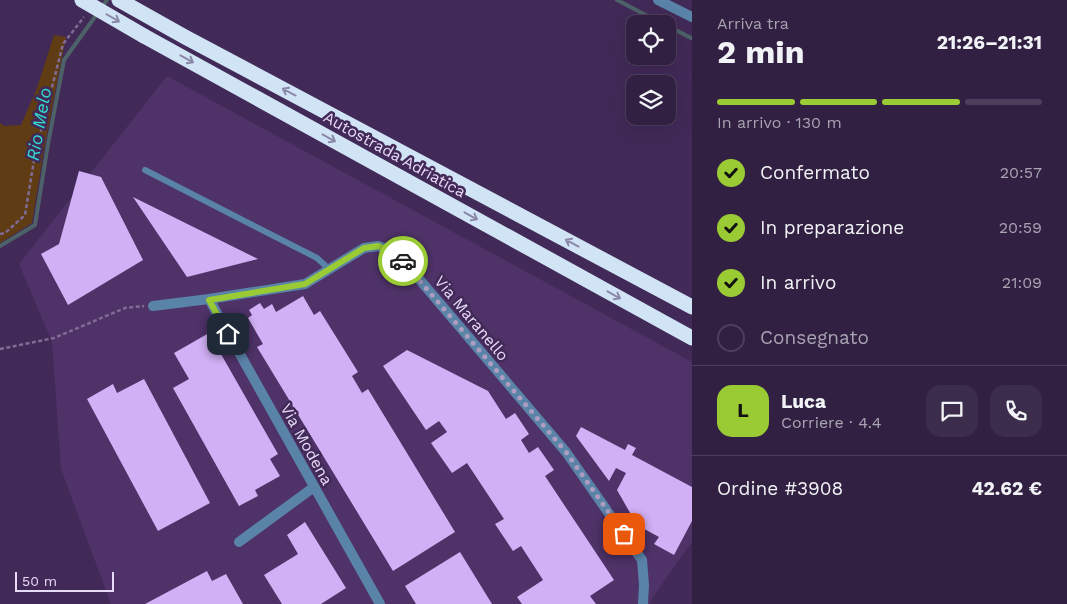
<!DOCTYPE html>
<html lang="it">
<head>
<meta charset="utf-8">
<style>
  :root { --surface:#322042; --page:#3d2d4d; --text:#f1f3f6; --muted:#a8a3b2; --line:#4d3e5b; --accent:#9acb34 }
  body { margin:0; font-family:"Work Sans",sans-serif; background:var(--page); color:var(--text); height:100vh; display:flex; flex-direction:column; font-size:19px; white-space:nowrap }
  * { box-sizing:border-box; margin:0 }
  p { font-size:16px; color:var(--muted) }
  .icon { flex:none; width:28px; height:28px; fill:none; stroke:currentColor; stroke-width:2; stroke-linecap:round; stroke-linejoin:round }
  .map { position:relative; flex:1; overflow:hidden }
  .side { display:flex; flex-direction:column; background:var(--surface); width:375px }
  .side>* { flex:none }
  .tools { position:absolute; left:626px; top:15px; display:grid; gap:10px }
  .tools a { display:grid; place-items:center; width:50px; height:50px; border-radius:10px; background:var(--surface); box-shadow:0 5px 20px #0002,0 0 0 1px var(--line); font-size:25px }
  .scale { position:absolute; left:15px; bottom:12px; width:99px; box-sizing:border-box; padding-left:5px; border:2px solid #e8dbf8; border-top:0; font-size:14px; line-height:18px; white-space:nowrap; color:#e8dbf8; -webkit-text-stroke:4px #422a58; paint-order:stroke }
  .pin { position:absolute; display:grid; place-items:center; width:42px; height:42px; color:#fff; margin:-21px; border-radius:10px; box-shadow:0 2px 8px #0006 }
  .courier { position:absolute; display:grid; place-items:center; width:50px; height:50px; margin:-25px; border:4px solid #9acb34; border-radius:50%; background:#fff; color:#222; box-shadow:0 1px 6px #0007 }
  .summary em { font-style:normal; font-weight:700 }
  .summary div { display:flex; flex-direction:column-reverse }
  .summary { display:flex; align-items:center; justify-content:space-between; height:85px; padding:0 25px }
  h1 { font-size:32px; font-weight:700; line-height:38px }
  .bar { display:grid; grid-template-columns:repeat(4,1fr); gap:8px 5px; align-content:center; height:60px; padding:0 25px }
  .bar i { height:6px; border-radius:4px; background:var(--line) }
  .bar .selected { background:var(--accent) }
  .bar p { grid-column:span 4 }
  .line { display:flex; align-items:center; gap:12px; padding:0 25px; border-top:1px solid var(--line) }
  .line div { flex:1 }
  .round { display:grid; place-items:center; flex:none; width:52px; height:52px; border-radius:15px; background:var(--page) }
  ol { padding:0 25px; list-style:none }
  li { display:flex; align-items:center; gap:15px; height:55px }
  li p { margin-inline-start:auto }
  li .icon { padding:5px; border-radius:50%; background:var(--accent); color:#111; stroke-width:4 }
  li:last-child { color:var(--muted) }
  li i { width:28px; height:28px; border:2px solid var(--line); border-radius:50% }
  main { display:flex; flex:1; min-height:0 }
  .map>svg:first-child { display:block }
  .built { fill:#4e3268 }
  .green { fill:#5f3c14 }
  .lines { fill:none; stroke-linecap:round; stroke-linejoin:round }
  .stream { stroke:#4d6268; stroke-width:4 }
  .building { fill:#d1b0f5 }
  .path { stroke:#806c94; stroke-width:2.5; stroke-dasharray:4 2.5; stroke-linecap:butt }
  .service { stroke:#5a83a8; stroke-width:6 }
  .minor { stroke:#5a83a8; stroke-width:10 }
  .motorway { stroke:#d1e4f6; stroke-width:15 }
  .motorway-bridge { stroke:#d1e4f6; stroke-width:15 }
  .oneway { stroke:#8a87a7 }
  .done { stroke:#ae9dc0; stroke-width:5; stroke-dasharray:0 9 }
  .route { stroke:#9acb34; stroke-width:6 }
  .labels { text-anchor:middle; stroke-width:5; stroke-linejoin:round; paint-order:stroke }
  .street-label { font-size:16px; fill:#e8dbf8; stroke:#422a58 }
  .water-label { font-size:18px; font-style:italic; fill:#33dbcd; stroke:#422a58 }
</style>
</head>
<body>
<main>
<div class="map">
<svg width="692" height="604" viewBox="0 0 692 604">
  <rect width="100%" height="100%" fill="#422a58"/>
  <path class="built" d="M167,76l525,286v180l-39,55 -3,7h-539l-50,-135 -9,-127 -33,-78z"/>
  <path class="green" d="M54,35l12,2 -21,107 -13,79 -32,20v-120l4,3 17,-1 16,-37z"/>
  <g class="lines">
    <path class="stream" d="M617,0l46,24
      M101,8l6,-8
      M668,26l23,12
      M0,246l35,-21 13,-81 16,-84 33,-46"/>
  </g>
  <path class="building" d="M79,171l22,6 42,83 -75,45 -27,-51 18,-10z
    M133,197l125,62 -71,18z
    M303,296l11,19 6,-4 38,61 -6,4 10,17 6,-4 87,143 -62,39 -136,-224 6,-3 -15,-26 4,-3 -3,-5 11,-7 4,6 8,-5 4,8z
    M209,333l69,121 -8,5 10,17 -25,14 3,6 -19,10 -66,-118 16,-9 -15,-26z
    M407,350l81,41 18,28 9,-6 14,21 -8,6 8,13 9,-6 16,23 -9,6 69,104 -24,16 6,8h-74l-5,-7 26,-17 -22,-34 -8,5 -18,-27 9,-5 -37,-56 -15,10 -21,-30 16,-11 -8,-11 -13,9 -43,-64z
    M144,379l66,124 -52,28 -71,-132 26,-15 4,9z
    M581,427l44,23 3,-6 8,4 -4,7 60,32v34l-18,34 -20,-11 5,-7 -22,-12 -20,-35 9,-17 -10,-5 -7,13 -33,-45z
    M305,522l41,66 -25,16h-39l-18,-29 34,-21 -11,-19z
    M460,552l32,52h-76l-11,-18z
    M207,571l5,10 14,-7 17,30h-98z"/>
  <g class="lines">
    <path class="path" d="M0,234l5,-1 20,-18 10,-61 28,-110 21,-27
      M0,349l54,-11 71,-30 19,-2"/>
    <path class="service" d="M145,170l172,88 12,11"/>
    <path class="minor" d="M658,0l34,17
      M209,299l171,305
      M153,306l56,-7 96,-15 59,-36 14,-2 18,7 12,13 158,186 58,83 18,25 2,25 -1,19
      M239,542l75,-55"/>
    <path class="motorway" d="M119,0l66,37 507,270
      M144,36l548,302"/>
    <path class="motorway-bridge" d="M82,0l62,36"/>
  </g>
  <defs><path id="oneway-shaft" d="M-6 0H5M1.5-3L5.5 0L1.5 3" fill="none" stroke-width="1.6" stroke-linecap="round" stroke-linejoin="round" transform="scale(1.25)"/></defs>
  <g class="oneway">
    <use href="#oneway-shaft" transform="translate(113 18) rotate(30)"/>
    <use href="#oneway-shaft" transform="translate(187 59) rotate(29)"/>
    <use href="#oneway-shaft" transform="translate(289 92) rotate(-152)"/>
    <use href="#oneway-shaft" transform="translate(329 138) rotate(29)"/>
    <use href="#oneway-shaft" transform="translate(471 216) rotate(29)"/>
    <use href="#oneway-shaft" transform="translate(572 243) rotate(-152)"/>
    <use href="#oneway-shaft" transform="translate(614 295) rotate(29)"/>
  </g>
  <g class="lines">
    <path class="done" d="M403,261l163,191 58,82"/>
    <path class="route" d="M228,334l-19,-34 96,-16 59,-36 14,-2 18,7 7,8"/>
  </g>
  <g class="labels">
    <g class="street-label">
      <text transform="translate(395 154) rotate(29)" y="6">Autostrada Adriatica</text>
      <text transform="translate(472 318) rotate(50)" y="6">Via Maranello</text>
      <text transform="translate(307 444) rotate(61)" y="6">Via Modena</text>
    </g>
    <g class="water-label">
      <text transform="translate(39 124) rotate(-80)" y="6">Rio Melo</text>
    </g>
  </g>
</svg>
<div class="tools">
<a><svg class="icon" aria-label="locate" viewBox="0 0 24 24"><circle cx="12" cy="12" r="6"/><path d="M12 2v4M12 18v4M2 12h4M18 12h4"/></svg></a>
<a><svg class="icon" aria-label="layers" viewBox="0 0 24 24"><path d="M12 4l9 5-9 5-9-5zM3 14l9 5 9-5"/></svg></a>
</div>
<div class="scale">50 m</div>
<div class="pin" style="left:624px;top:534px;background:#ea580c"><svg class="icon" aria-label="bag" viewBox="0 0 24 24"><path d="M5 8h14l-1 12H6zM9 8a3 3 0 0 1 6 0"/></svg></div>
<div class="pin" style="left:228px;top:334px;background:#1f2937"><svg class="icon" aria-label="home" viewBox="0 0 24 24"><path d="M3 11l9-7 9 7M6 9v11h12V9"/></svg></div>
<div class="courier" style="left:403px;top:261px"><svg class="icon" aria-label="car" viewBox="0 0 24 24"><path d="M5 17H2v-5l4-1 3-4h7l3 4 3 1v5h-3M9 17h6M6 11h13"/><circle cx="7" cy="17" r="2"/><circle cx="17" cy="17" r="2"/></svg></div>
</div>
<section class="side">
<div class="summary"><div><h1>2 min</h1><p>Arriva tra</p></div><em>21:26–21:31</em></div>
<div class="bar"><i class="selected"></i><i class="selected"></i><i class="selected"></i><i></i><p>In arrivo · 130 m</p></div>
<ol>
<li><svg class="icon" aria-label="check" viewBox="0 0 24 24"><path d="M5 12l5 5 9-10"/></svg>Confermato<p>20:57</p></li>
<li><svg class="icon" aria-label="check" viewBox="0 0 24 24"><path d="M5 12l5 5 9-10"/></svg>In preparazione<p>20:59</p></li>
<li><svg class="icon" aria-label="check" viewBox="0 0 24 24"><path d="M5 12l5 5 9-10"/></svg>In arrivo<p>21:09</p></li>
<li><i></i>Consegnato</li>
</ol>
<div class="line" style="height:90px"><b class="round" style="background:var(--accent);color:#111">L</b><div><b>Luca</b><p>Corriere · 4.4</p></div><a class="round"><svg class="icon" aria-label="chat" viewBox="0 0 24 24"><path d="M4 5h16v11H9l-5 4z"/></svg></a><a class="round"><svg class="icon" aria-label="phone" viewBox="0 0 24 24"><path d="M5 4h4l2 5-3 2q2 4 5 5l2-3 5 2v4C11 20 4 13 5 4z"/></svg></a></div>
<div class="line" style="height:65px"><div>Ordine #3908</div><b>42.62 €</b></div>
</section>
</main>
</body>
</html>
